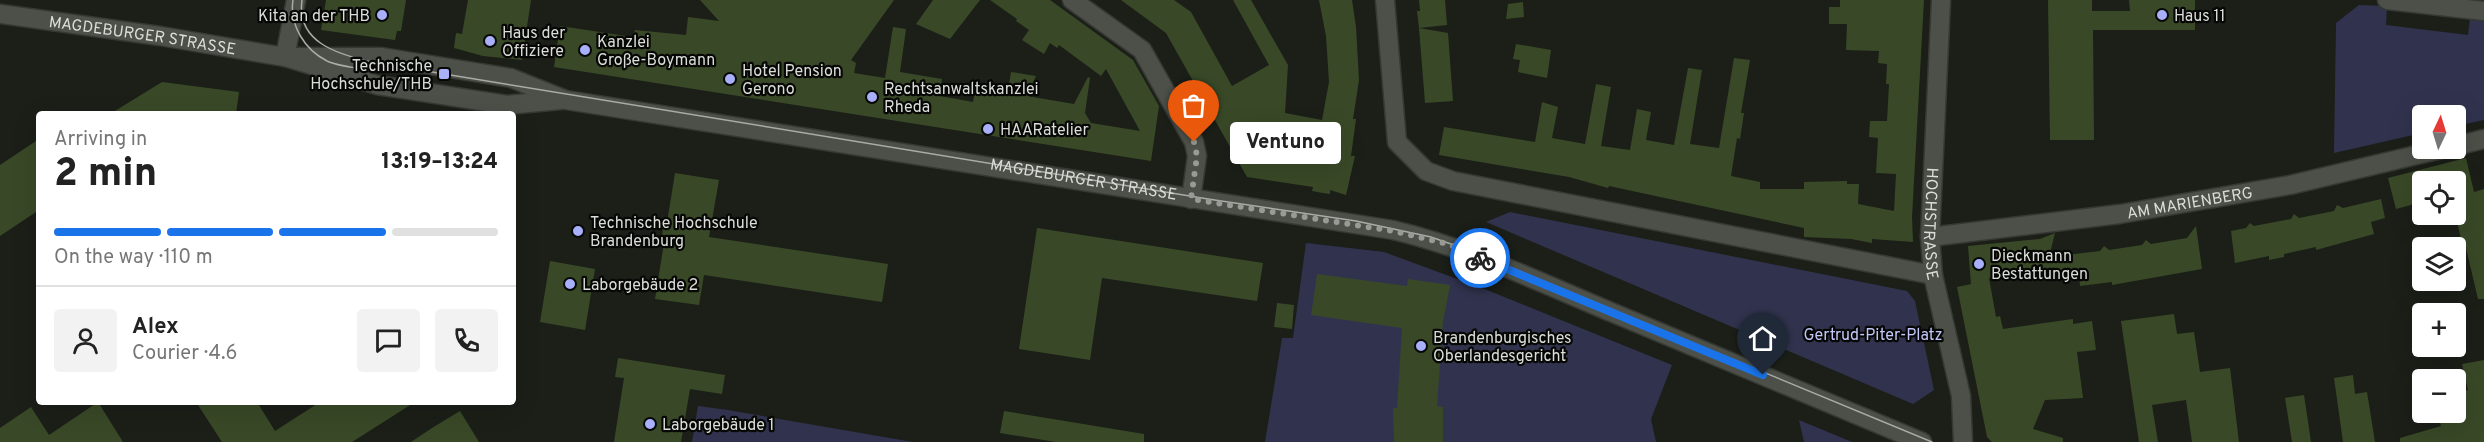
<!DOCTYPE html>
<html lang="en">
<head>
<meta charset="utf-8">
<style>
  :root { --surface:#fff; --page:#f2f2f2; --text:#222; --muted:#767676; --line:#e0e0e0; --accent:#1a73e8 }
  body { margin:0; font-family:Overpass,sans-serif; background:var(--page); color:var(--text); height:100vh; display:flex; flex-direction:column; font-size:22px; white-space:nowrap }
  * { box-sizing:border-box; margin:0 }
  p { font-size:20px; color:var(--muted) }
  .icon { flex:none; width:33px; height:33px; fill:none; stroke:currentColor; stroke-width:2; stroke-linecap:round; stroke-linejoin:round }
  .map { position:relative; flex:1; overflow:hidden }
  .panel { position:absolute; left:36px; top:111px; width:480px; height:294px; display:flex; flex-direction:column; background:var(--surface); border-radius:6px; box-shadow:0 6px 24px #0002 }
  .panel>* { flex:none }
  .needle { width:39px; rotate:4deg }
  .tools { position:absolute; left:2412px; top:105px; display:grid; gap:12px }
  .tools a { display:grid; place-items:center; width:54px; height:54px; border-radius:6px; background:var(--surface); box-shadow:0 6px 24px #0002; font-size:30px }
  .pin { position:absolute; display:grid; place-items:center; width:51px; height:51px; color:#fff; margin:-62px -26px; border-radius:50% 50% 50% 0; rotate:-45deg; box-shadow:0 0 6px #0007 }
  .pin .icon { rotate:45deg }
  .courier { position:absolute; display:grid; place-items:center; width:60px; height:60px; margin:-30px; border:4px solid #1a73e8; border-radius:50%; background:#fff; color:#222; box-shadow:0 2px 8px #0007 }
  .bubble { position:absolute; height:42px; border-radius:6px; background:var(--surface); box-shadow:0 6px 24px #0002; font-size:20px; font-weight:800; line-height:42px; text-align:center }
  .headline em { font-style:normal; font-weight:800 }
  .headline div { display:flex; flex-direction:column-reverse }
  .headline { display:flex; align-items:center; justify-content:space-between; height:102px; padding:0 18px }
  h1 { font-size:39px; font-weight:800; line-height:45px }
  .bar { display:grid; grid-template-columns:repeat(4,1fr); gap:9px 6px; align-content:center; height:72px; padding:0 18px }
  .bar i { height:8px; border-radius:4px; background:var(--line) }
  .bar .active { background:var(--accent) }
  .bar p { grid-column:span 4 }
  .line { display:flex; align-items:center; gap:15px; padding:0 18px; border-top:2px solid var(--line) }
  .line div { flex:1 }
  .round { display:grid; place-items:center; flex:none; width:63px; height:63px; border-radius:6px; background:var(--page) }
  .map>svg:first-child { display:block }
  .green { fill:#31334e }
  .building { fill:#394927 }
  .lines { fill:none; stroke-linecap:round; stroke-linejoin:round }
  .street-casing { stroke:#353833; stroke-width:21 }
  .secondary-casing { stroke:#353833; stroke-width:21 }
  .street { stroke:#4c5048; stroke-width:18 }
  .secondary { stroke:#4c5048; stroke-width:18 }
  .tram { stroke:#a9aca6; stroke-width:1.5 }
  .done { stroke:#979a95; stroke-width:6; stroke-dasharray:0 10.8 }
  .route { stroke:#1a73e8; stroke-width:8 }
  .poi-dot { fill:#a8b0fc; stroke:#070806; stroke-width:2 }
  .labels { text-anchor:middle; stroke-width:4.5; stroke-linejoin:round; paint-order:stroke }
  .poi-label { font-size:16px; fill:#daddd8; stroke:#070806; text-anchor:start }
  .street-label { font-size:16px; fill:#daddd8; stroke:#070806 }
  .park-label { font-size:16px; fill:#c1c7f9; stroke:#070806 }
</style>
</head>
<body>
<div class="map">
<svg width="2484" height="442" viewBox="0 0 2484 442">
  <rect width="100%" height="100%" fill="#1b1f18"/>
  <path class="green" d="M2359,5l28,1 -1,19 82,10 2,-17 14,2v100l-28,6v-10h-34v17l-88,20 2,-130z
    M1510,212l397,79 8,10 19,89 -21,14 -427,-182z
    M1306,243l78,9 103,38 185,75 -21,54 5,23h-391l17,-104h11z
    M698,406l30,4 185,32h-221z
    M1799,420l53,22h-48z"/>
  <path class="building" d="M326,0h80l-5,31h-4l-2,9 -74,-10z
    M468,0h63l-9,60 -39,-4 -29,-8 2,-15 6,1z
    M700,0h194l-43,60 5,3 -2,10 31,5 8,-51 13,2 -6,43 42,7 -2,17 33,6 3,-17 32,6 3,-19 25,4 -9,20 47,8 14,-27 2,1 -5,35 6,10 49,8 -34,-62 -5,7 -42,-31 -2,3 -7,-5 -6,11 -22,-14 7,-10 -13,-9 1,-2 -27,-19h60l83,60 26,46 -8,55 -597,-94 6,-41 73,11 2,-7 51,5 2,-18 31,4z
    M933,0h47l-30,39 -34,-15z
    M1121,0h53l17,12 41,74 37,-21 -36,-65h18l37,65 -3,48 37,7 7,-38 -3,-46 -7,-36h33l4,27 3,53 -6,39h3l-5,37h4l-9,39 -16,-5v4l-7,-1 -11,-2 1,-4 -66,-10 -81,-144z
    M1419,0h26l2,25 -28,3 -2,-17h3z
    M1840,0h84l-12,217 1,25 -41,-3v4l-21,-4 -47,-2v-9l-195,-42 -1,2 -39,-11 -130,-22 5,-28 91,15 7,-40 16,5 -6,31 33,6 11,-60 15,3 -10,59 29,4 7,-41 14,3 -5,28 28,5 14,-77 14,2 -12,74 29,4 15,-90 16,2 -9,53h3l-4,26 -3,-1 -6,38 29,6v7h44v-7l43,-1v3h12l-1,20 36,7 2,-37 -20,-1 2,-35 -9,-1 1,-16h17l2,-37h-3l1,-20 -9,-1 1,-12 -33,-1 1,-26h-18v-17h11z
    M2048,0h44v11h38l-1,-11h66v30h-102l1,110h-44z
    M1523,2l1,15 -18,2 2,-15z
    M1419,28l29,5 5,68 -28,2z
    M1516,44l35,6 -4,28 -29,-6 2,-12 -7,-1z
    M162,82l77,10 -3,22h-126z
    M39,139v71l-39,26v-71z
    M2466,158l8,34 10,-3v110h-6l-12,-51h-3l-7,-31v-35h-34v20l-26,7 -8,-31z
    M675,173l44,7 -10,57 179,27 -6,38 -178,-27 -5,30 -44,-6 9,-56h-3l2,-15 3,1z
    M2381,199l4,19 -14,4 3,12 -58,16v-3l-32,7v3l-15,3v-4l-34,7 -4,-32 15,-3 4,-5 4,3 37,-7 3,-5 5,4 35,-7 3,-6 6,3z
    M2196,226l6,43 -90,16v-3l-32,4 -1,-12 -23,3v-6l-67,7 7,39 4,-1 3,13 70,-10v5l19,-3 4,29 -19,2 6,46 -38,2 -12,29 30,9v4h-71l-5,-5 -30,-150 14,-3 -3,-38 72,-7 15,-6 -6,24 51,-6 4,-5 5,4 33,-5 4,-5 5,4 36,-6z
    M1037,228l226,35 -6,38 -155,-23 -12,82 -71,-11z
    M550,261l45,8 -10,61 -45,-8z
    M1317,274l90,12 1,-7 42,6 -7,37 -6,84 6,1v35h-49l-1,-34h4l5,-80 -91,-13z
    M1277,303l17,2 -2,24 -18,-2z
    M2174,314l3,20 17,-2 6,40 30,-4 9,74h-47l-6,-42 -34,5 6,37h-19l-18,-121z
    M618,358l107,17 -3,19 -32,-5 -9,53h-67l10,-64 -9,-1z
    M2484,360v82h-84v-4l41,-12 -4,-14h19v-19l12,-3 -6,-26z
    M2353,375l2,19 12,-2 8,50h-32l-9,-64z
    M2304,395l7,47h-19l-7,-44z
    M98,402l25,40h-123v-14l31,-21 18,28z
    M196,402h61l18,29 45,-29h95l-63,40h-130z
    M460,411l19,31h-68l21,-14z
    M1004,411l140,23v8h-88l-56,-9z"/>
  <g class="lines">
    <defs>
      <g id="street">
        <path d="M1072,0l70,50 52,92 3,14 -6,43"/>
        <path d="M1385,0l12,142 29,29 27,10 480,94"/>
        <path id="s1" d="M1941,0l-11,237 3,38 28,121 2,46"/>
        <path d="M2387,0l97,11"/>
        <path d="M285,57l11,-57"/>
        <path d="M2456,146l28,-7"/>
        <path id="s2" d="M1930,237l190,-23 170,-29 156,-37"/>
      </g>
      <g id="secondary">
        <path id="s3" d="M0,14l160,22 125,21 92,28 130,20 54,-5"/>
        <path d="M285,57h96l130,21 55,22 827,130c76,18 146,52 218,82 103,43 207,86 311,130"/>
      </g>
    </defs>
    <use href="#street" class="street-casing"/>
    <use href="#secondary" class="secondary-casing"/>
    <use href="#street" class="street"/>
    <use href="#secondary" class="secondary"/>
    <g class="tram">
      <path d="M293,0c-4,25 12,50 34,61 13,6 31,7 46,9"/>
      <path id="s4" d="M302,0c-6,42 35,54 69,62l837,137 148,22 75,16 40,14 461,191"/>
    </g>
  </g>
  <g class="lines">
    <path class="done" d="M1194,142l3,14 -6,43 202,32 55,13 32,14"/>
    <path class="route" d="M1480,258l283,117"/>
  </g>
  <g class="poi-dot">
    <circle cx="382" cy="15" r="6"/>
    <circle cx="2162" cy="15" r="6"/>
    <circle cx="490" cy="41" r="6"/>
    <circle cx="585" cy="50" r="6"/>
    <rect x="438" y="68" width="12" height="12" rx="3"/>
    <circle cx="730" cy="79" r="6"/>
    <circle cx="872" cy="97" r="6"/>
    <circle cx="988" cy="129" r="6"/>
    <circle cx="578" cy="231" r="6"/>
    <circle cx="1979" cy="264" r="6"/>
    <circle cx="570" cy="284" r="6"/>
    <circle cx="1421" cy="346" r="6"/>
    <circle cx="650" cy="424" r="6"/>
  </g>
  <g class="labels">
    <g class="poi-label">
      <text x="370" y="21" text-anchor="end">Kita an der THB</text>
      <text x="2174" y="21">Haus 11</text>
      <text x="502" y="38">Haus der<tspan x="502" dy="18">Offiziere</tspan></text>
      <text x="597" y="47">Kanzlei<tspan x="597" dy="18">Große-Boymann</tspan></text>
      <text x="432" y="71" text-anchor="end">Technische<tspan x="432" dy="18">Hochschule/THB</tspan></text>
      <text x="742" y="76">Hotel Pension<tspan x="742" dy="18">Gerono</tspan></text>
      <text x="884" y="94">Rechtsanwaltskanzlei<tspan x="884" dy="18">Rheda</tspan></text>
      <text x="1000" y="135">HAARatelier</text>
      <text x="590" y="228">Technische Hochschule<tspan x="590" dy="18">Brandenburg</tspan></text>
      <text x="1991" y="261">Dieckmann<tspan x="1991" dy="18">Bestattungen</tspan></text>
      <text x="582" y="290">Laborgebäude 2</text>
      <text x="1433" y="343">Brandenburgisches<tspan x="1433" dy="18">Oberlandesgericht</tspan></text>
      <text x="662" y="430">Laborgebäude 1</text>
    </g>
    <g class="street-label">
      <text dy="6" stroke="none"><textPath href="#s3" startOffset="144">MAGDEBURGER STRASSE</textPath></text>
      <text dy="6" stroke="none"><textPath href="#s4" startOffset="826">MAGDEBURGER STRASSE</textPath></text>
      <text dy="6" stroke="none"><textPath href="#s2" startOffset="262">AM MARIENBERG</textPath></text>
      <text dy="6" stroke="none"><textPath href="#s1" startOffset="224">HOCHSTRASSE</textPath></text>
    </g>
    <g class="park-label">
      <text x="1873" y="340">Gertrud-Piter-Platz</text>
    </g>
  </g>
</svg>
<div class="tools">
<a><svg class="needle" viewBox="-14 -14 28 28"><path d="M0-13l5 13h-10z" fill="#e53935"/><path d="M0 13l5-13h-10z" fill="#767676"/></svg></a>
<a><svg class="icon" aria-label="locate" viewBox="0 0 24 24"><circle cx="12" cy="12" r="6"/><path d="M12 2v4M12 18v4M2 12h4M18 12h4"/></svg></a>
<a><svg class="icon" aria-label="layers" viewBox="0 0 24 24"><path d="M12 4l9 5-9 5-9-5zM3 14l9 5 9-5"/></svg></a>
<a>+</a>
<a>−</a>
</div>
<div class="pin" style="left:1194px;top:142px;background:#ea580c"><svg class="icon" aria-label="bag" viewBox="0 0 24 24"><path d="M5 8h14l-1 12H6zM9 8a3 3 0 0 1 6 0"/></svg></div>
<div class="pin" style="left:1763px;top:375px;background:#1f2937"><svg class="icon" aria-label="home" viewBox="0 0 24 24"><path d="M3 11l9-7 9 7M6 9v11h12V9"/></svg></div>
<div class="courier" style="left:1480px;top:258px"><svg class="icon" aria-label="bike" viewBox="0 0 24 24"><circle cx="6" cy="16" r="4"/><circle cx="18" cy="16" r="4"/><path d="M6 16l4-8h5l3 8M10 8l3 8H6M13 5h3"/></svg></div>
<div class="bubble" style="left:1230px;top:122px;width:111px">Ventuno</div>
<section class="panel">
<div class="headline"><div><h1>2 min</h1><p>Arriving in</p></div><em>13:19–13:24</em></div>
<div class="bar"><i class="active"></i><i class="active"></i><i class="active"></i><i></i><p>On the way · 110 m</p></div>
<div class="line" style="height:108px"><a class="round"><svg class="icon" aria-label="person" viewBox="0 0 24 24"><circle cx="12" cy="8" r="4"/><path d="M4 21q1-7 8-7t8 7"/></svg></a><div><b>Alex</b><p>Courier · 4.6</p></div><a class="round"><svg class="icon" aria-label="chat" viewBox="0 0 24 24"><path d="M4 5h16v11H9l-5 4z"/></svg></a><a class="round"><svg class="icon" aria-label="phone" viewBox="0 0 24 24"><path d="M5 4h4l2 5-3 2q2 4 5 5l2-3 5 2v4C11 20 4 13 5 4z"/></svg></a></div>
</section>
</div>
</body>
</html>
